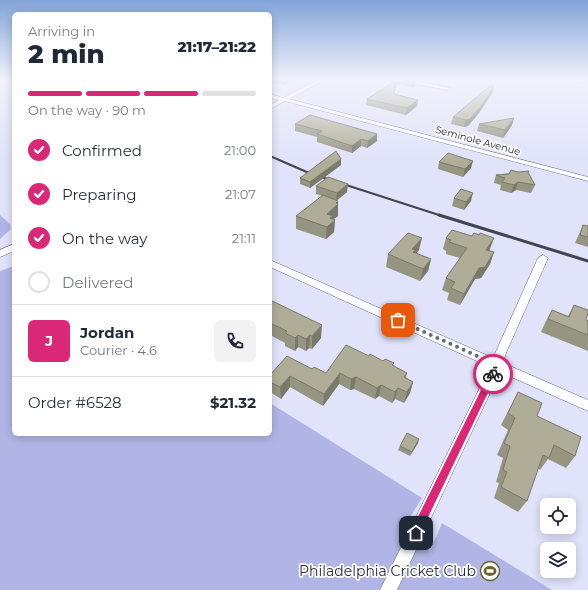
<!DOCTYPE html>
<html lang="en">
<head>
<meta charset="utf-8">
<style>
  :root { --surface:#fff; --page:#f2f2f3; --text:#1f2937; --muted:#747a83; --line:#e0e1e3; --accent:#db2777 }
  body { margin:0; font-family:Montserrat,sans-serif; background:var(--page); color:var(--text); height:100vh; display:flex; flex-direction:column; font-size:15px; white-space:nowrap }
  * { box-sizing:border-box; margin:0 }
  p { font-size:13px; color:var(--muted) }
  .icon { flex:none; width:22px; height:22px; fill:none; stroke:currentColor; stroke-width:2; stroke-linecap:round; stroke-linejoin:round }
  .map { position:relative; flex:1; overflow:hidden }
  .panel { position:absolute; left:12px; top:12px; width:260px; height:424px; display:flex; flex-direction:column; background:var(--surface); border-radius:6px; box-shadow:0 2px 10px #0003 }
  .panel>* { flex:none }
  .tools { position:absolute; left:540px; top:498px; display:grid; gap:8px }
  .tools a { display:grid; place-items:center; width:36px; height:36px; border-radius:6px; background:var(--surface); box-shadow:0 2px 10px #0003; font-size:20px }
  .pin { position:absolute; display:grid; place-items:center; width:34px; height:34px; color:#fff; margin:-17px; border-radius:8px; box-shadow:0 2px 6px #0006 }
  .courier { position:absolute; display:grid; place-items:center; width:40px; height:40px; margin:-20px; border:3px solid #db2777; border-radius:50%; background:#fff; color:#222; box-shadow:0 1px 5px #0007 }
  .headline em { font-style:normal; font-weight:800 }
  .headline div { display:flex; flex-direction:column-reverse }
  .headline { display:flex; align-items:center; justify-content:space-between; height:68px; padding:0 16px }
  h1 { font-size:26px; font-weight:800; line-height:30px }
  .bar { display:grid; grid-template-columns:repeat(4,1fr); gap:6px 4px; align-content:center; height:48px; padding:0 16px }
  .bar i { height:5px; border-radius:3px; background:var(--line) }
  .bar .on { background:var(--accent) }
  .bar p { grid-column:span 4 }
  .line { display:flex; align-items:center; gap:10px; padding:0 16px; border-top:1px solid var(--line) }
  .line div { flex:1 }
  .round { display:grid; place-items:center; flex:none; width:42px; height:42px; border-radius:6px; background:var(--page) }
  ol { padding:0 16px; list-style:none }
  li { display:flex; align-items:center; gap:12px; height:44px }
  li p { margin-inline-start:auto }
  li .icon { padding:4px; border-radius:50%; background:var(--accent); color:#fff; stroke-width:4 }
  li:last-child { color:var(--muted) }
  li i { width:22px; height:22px; border:2px solid var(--line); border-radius:50% }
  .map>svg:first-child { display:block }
  .green { fill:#b0b5e6 }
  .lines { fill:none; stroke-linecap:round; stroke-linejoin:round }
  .minor-casing { stroke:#676a7d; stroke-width:1 }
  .minor { fill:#fff; fill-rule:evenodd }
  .rail-far1 { stroke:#42434d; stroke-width:2 }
  .rail { stroke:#42434d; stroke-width:3 }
  .wall { fill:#969582 }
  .shaded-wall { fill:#7a796a }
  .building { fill:#afad97; stroke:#7a796a }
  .route { fill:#db2777 }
  .done { stroke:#696b78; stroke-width:4; stroke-dasharray:0 7.2 }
  .labels { text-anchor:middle; stroke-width:3.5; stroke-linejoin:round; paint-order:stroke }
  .far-street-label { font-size:10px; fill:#292a32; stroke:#fff }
  .near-poi-label { font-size:14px; fill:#292a32; stroke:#fff; text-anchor:end }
</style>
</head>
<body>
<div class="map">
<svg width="588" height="590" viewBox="0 0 588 590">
  <rect width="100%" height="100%" fill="#e0e3f9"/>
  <path class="green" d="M0,215l10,9 1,5 -11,10z
    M14,266v168h256v-31l152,95 -21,34 29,19 12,-28 110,67h-552v-319z"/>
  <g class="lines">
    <defs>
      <path id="minor" d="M318,80h6l-35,19 299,78v4l-303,-80 -15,8v-4l9,-5 -9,-2v-4l13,4z
        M403,80h8l39,8 -3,2 -42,-8z
        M577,80h11v3l-11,-2z
        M14,244v7l-14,6v-7z
        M543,255l5,3 -42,95 -3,10 85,37v11l-88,-39 -103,218h-17l110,-223 -220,-100v-7l223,98 45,-100z"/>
    </defs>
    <use href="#minor" class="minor-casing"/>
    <use href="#minor" class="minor"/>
    <path class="rail-far1" d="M270,156l39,17 133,43"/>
    <path class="rail" d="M439,215l149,46"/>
  </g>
  <path class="wall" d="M270,80h25l-11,5 -14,-3z
    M396,80h27l-1,1 -6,-1 -1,5 -2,2 -17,-3 -2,10 24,6 -1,6 -11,9 -40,-10 1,-6z
    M493,92l-14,21 -11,13 -4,1 -13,-3 2,-7z
    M514,118l-2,7 -9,13 -26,-7 2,-7z
    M295,124l82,17 -10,7 -6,-2 -9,7 -35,-11v-5l-22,-6z
    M439,162l32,6 -8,9 -25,-8z
    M341,165l-31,23 -10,-4v-6z
    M529,171l-1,2 7,12 -4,8 -15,-3 -5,3 -11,-3 1,-5 -7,-2 2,-8z
    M316,186l31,6 -10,8 1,3v13l-4,3 1,1 -1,12 -8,7 -30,-10v-13l26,-20 -6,-2z
    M454,198l17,3 -7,9 -12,-4z
    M583,225l5,1v21l-13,-4z
    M446,238l44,11 -1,1 5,2 -4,12 -9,14 -6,1 -15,26 -13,-5 2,-7 -7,-3 4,-12 14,-20 -14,-4v-3l-3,-2z
    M419,250l-3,3 15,6 -3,12 -8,10 -34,-14 2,-13z
    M270,300l51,38 -9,11 -3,-1 -3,3 -8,-4 -3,4 -10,-5v-3l-15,-8z
    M574,305l12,15 2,1v30l-47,-19 4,-9 7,-13 16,6z
    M369,356l24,10 14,7 -1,5 7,4 -3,11 -6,10 -9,-4 -3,4 -13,-7 -4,3 -21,-10 -4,1 -11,-6 -16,22 -33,-19 -9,12 -11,-7v-17l42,-6 14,4z
    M518,392l19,24 38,40 -9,12 -18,-9 -8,11 -2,-2 -11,33 -9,11 -24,-14 5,-15 -3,-1 7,-24 -6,-3 11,-25 -7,-5z
    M418,443l-8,13 -12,-6 2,-4z"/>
  <path class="shaded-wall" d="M283,80h12l-11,5z
    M416,80l-1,5 -2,2 1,-6z
    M494,86l-1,6 -14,21 -11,13 -4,1 2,-7z
    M418,100l-1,6 -11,9 1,-7z
    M514,118l-2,7 -9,13 2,-8z
    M377,134v7l-10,7 1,-7z
    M361,139v7l-9,7v-7z
    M341,159v6l-31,23v-6z
    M473,161l-2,7 -8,9 2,-8z
    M518,182l-2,8 -5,3 3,-8z
    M348,184l-1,8 -11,9 1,-8z
    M272,193v8l-2,2v-8z
    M473,193l-2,8 -7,9 2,-8z
    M338,201v15l-6,4h3l-1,12 -8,7 1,-25 9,-11z
    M422,238l-3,12 -6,7 -1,6 -1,2 1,-7v-9z
    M494,238l-4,11 -8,12 4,-11z
    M494,252l-4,12 -9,14 -6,1 -15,26 4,-11 15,-26z
    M431,259l-3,12 -8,10 3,-12z
    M322,325l-1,13 -9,11v-13z
    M298,335v12l-3,4v-13z
    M310,335l-1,13 -3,3v-12z
    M340,373l-1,11 -16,22 1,-12z
    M290,376v11l-9,12 -1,-12z
    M356,377l-2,12 -4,1 1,-11z
    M413,382l-3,11 -6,10 3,-11z
    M381,385l-2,11 -4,3 2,-11z
    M398,388l-3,11 -3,4 3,-11z
    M419,439l-1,4 -8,13 2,-4z"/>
  <path class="building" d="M396,80h1l-3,14 24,6 -11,8 -40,-9z
    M407,80h9l-2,1z
    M492,84l2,2 -13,20 -11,13 -4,1 -13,-3z
    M310,115l67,19 -9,7 -7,-2 -9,7 -35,-12 5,-3 -27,-7z
    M514,118l-9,12 -26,-6z
    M336,151l5,8 -31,23 -10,-4z
    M448,153l25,8 -8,8 -26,-7z
    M511,170l7,2 11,-1 -1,1 7,13 -17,-3 -4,3 -12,-3 3,-4 -9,-3 13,-1z
    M328,177l20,7 -11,9 -21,-7z
    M461,189l12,4 -7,9 -12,-4z
    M323,195l15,6 -2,2 2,1 -11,10 6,2 -3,2 5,2 -8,7 -31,-11z
    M583,225l5,1v11l-8,-2z
    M452,230l20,6 2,-3 5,2 1,-2 14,5 -8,12 8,2 -9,15 -6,1 -15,26 -13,-6 4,-6 -9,-4 21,-30 -18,-6 2,-2 -5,-2z
    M408,233l14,5 -10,11 3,1 -2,2 18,7 -8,10 -35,-15z
    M270,300l52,25 -10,11 -2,-1 -4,4 -8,-4 -3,3 -10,-5 2,-2 -17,-8z
    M574,305l14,5v3l-2,7 2,1v14l-40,-16 4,-9 17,7z
    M346,345l23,11 1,-2 13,7 2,-2 9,4 -2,2 15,8 -3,4 9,5 -6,10 -9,-4 -3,4 -14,-7 -4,3 -21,-11 -5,2 -11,-6 -16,21 -34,-18 -10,11 -10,-5v-7l17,-19 25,13 2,-2 12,6z
    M518,392l24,11 -5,13 44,21 -6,19 -21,-11 -5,13 -6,-3 -16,46 -26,-14 6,-15 -4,-2 7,-24 -6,-3 11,-25 -7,-5z
    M407,433l12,6 -7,13 -12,-6z"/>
  <linearGradient id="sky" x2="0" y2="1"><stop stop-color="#82a4d8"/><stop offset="0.49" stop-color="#f1f2fc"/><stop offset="1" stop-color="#f1f2fc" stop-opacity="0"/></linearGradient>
  <rect width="588" height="162" fill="url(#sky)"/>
  <path class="route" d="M493,370l4,4 -78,162 -3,2 -4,-2 -1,-3 1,-4 77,-155z"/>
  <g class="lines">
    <path class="done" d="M398,320l99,45 -4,9"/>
  </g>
  <defs>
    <symbol id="stadium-ring" viewBox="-11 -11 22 22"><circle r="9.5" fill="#fff" stroke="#696431" stroke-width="1.5"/><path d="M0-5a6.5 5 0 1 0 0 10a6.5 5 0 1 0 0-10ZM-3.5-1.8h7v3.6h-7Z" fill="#696431"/></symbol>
  </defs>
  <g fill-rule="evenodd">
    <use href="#stadium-ring" x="479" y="560" width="22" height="22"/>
  </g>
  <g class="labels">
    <g class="far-street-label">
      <text transform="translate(478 140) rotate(15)" y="4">Seminole Avenue</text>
    </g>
    <g class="near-poi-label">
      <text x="476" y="576">Philadelphia Cricket Club</text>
    </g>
  </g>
</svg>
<div class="tools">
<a><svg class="icon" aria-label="locate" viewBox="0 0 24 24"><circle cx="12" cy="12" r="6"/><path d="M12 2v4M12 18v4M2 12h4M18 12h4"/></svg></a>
<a><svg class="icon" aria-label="layers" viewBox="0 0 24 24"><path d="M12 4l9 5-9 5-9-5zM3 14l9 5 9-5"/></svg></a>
</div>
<div class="pin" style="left:398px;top:320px;background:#ea580c"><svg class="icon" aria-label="bag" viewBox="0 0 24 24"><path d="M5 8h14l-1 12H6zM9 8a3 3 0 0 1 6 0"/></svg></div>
<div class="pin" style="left:416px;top:533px;background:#1f2937"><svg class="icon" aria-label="home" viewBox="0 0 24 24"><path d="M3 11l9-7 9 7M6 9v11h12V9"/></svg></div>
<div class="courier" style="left:493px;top:374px"><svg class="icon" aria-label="bike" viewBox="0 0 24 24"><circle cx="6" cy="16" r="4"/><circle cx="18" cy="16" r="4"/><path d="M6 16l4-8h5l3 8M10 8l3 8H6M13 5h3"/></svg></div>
<section class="panel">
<div class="headline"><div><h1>2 min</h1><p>Arriving in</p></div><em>21:17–21:22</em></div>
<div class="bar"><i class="on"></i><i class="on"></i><i class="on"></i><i></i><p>On the way · 90 m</p></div>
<ol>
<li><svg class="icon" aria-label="check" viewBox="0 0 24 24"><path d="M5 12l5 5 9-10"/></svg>Confirmed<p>21:00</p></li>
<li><svg class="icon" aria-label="check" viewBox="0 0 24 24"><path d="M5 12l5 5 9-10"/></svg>Preparing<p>21:07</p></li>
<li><svg class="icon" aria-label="check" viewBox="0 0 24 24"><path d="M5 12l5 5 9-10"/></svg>On the way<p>21:11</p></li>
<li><i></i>Delivered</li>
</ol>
<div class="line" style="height:72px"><b class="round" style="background:var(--accent);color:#fff">J</b><div><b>Jordan</b><p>Courier · 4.6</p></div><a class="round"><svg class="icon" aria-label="phone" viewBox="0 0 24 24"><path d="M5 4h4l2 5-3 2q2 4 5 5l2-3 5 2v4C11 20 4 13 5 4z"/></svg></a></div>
<div class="line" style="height:52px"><div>Order #6528</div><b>$21.32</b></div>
</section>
</div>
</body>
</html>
